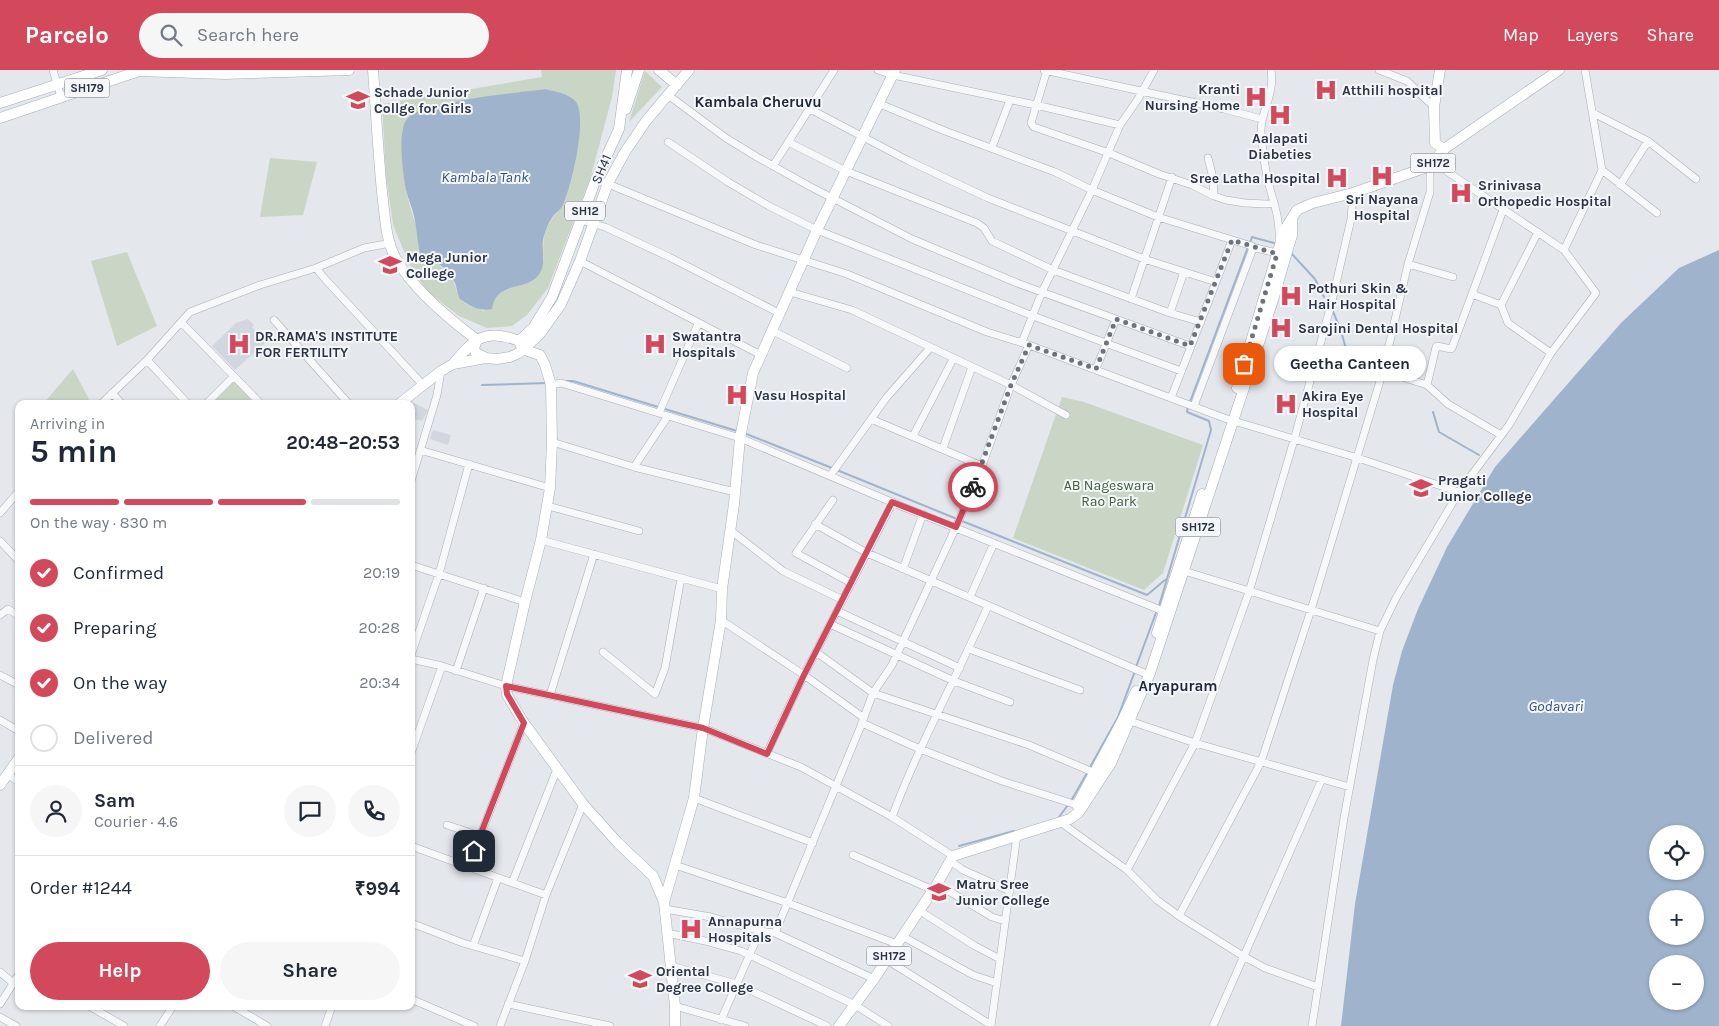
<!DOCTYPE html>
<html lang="en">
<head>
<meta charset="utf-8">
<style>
  :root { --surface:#fff; --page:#f6f6f7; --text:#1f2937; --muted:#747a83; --line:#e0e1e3; --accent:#d1495b }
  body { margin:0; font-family:Karla,sans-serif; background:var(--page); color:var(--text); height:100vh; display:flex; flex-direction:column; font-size:19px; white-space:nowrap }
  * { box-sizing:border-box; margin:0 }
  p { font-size:16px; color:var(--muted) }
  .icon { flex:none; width:28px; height:28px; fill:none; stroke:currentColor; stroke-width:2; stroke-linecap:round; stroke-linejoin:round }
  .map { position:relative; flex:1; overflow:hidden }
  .panel { position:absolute; left:15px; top:330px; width:400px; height:610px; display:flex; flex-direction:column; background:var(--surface); border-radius:10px; box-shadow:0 1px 4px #0004 }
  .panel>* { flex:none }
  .controls { position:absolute; left:1649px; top:755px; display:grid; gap:10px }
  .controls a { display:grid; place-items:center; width:55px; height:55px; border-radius:50%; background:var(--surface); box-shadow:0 1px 4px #0004; font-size:25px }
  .pin { position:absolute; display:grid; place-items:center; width:42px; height:42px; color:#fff; margin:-21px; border-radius:10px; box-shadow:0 2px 8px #0006 }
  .courier { position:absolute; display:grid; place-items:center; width:50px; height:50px; margin:-25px; border:4px solid #d1495b; border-radius:50%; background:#fff; color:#222; box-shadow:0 1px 6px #0007 }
  .bubble { position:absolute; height:35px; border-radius:18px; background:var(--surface); box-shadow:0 1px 4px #0004; font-size:16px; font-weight:700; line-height:35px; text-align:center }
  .overview em { font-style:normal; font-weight:700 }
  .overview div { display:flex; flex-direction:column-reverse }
  .overview { display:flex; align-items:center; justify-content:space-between; height:85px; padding:0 15px }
  h1 { font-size:32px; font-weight:700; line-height:38px }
  .bar { display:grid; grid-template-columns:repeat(4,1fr); gap:8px 5px; align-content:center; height:60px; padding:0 15px }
  .bar i { height:6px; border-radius:4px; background:var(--line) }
  .bar .on { background:var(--accent) }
  .bar p { grid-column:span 4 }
  .line { display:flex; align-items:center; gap:12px; padding:0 15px; border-top:1px solid var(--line) }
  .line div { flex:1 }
  .round { display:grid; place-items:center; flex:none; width:52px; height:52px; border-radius:26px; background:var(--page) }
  ol { padding:0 15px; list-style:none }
  li { display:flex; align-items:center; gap:15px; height:55px }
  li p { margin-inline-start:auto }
  li .icon { padding:5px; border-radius:50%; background:var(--accent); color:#fff; stroke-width:4 }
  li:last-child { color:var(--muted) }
  li i { width:28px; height:28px; border:2px solid var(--line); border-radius:50% }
  .cta { display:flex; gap:10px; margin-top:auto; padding:10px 15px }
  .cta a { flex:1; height:58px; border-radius:30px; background:var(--accent); color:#fff; font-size:20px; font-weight:700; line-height:58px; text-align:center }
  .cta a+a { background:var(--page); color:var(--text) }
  header { display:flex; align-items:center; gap:30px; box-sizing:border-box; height:70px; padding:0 25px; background:var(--accent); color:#fff }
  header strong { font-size:24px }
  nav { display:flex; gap:28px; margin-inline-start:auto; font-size:18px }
  .search { width:350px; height:45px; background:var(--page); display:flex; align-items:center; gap:12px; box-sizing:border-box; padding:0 18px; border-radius:28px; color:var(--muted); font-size:19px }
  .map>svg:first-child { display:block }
  .built { fill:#d2d6de }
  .green { fill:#c9d6c5; fill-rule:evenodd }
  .water { fill:#9fb4cc; fill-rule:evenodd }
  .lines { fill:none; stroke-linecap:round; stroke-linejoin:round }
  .stream { stroke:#9fb4cc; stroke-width:2 }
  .street-casing { stroke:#a9aeb7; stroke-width:8 }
  .secondary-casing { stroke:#a9aeb7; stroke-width:11 }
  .primary-casing { stroke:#a3abb8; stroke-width:11 }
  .street { stroke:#f7f8fa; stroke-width:7 }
  .secondary { stroke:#fff; stroke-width:10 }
  .primary { stroke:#fff; stroke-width:10 }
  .done { stroke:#6c737f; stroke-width:5; stroke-dasharray:0 9 }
  .route { stroke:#d1495b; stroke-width:6 }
  .labels { text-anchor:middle; stroke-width:4; stroke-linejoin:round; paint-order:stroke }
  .shield { fill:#f4f6f9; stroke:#676e7b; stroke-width:1 }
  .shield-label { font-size:12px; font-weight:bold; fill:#2b3445 }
  .poi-label { font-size:14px; font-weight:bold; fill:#2b3445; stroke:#f4f6f9; text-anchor:start }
  .street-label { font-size:14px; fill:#2b3445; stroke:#f4f6f9 }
  .park-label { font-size:14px; fill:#3f6138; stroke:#f4f6f9 }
  .neighbourhood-label { font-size:15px; font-weight:bold; fill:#1d2536; stroke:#f4f6f9 }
  .water-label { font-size:15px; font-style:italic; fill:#34527a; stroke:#f4f6f9 }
</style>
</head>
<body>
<header>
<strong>Parcelo</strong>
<div class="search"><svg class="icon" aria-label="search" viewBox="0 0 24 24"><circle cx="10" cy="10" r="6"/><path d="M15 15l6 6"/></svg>Search here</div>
<nav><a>Map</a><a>Layers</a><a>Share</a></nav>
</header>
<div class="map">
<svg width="1719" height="956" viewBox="0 0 1719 956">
  <rect width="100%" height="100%" fill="#e4e7ec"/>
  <path class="built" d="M248,249l6,6 -2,2 13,16 -30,27 -23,-24 24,-23z
    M408,330l20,10 -6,11 -11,-3v-14h-6z
    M433,360l18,5 -3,10 -18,-6z"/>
  <path class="green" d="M541,0h75l-4,27 -21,79 -43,112 -21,27 -15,11 -25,2 -28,-12 -32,-25 -18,-27 -16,-40 -7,-49 -4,-71 160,-27zM545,19l25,7 -8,111c-16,16 -21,30 -18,53l-23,24 -23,9 -14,18c-10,-3 -23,-7 -27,-19 -2,-5 -2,-10 -5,-14 -5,-7 -12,-11 -16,-17 -26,-33 -38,-91 -33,-132l41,-26z
    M645,1l17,16 -33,35z
    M270,88l47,4 -14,53 -43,2z
    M127,182l30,74 -40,20 -26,-85z
    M73,299l16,30 -5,5h-41z
    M234,311l22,23h-45z
    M1062,327l22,5 119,43 -40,128 -19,17 -131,-52z"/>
  <path class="water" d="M545,19c10,3 24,4 31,13 12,16 -5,87 -14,105 -3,4 -8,7 -10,11 -4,5 -6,12 -8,18 -4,12 3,25 -4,37 -12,20 -44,6 -48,36 -13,3 -22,-3 -32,-10 -3,-5 -3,-11 -5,-16 -6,-15 -21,-23 -35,-29 -3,-13 -3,-25 -6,-38 -2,-9 -6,-17 -8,-26 -3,-14 -9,-60 1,-71 15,-18 111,-26 138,-30z
    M1719,180v776h-378l14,-122 38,-219 9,-34 16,-42 29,-62 48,-80 126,-144 58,-55zM1658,764h37v37h-37zM1658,829h37v37h-37zM1658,894h37v37h-37z"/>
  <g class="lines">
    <path class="stream" d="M1250,173l2,-6 22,6
      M1291,183l24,26 9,18
      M1332,239l9,22 10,36
      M567,311h6l164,50
      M482,315l65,-2
      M1190,332l58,-155
      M1433,342l6,20 40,23
      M744,363l88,35
      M837,400l120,49
      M962,451l185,74 18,-15
      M1159,536l52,-176 -2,-9 -22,-9 1,-6
      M1136,597l21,-57
      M1089,699l29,-52 17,-46
      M1071,731l16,-28
      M1059,747l9,-12
      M959,776l55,-15"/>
    <defs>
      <path id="street" d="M53,0l8,27
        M878,0l15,5 143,30 84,20
        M1044,0l180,39 38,10
        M1047,0l-16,53 3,4 75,26 50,21 33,11 22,11 12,4 19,3 21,1 8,-1
        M1271,0c4,25 -10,40 -10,61 1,18 4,37 8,54 5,18 11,35 10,54
        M1379,0l28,11 27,26
        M668,25l58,43 31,19 52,29 103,53 105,44 173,63
        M880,34l65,27 110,41 37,18 66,27 94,29v5l-58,155
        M810,39l99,52 79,37 156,61 72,23 16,-42
        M1593,43l55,28 48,38
        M668,72l60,40 41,24 48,24 216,86 148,55
        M788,72l58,29 131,52 7,5 8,13 61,29 117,43 31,9
        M992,77l18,-47
        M1208,88l5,20 1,18
        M773,96l61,-96
        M1602,100l55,43
        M596,109l160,66 91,29 140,58 42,13 198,74 131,39 101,34
        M1620,115l28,-44
        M1503,140l-31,84 29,11 7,18 43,30
        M581,150l24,7 64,30 110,56
        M1252,177l25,6
        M1564,180l38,-80 -17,-100
        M580,191l181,94
        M1408,194l45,13
        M316,198l9,11 98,106
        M790,222l62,18 159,75 55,30
        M1131,229l41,-122
        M1501,235l37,-73
        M1170,243l14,-41
        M274,250l75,84
        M181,252l80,82
        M771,260l76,38
        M1022,272l20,-50 50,-102 28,-65 18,-26 16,-29
        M147,290l41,44
        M1096,299l20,-50
        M1383,301l44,14 21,19 53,31
        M551,315l10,-2 179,55 161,68 262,105
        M1427,315l9,-38 1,-1 14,3 1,-1 20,-54
        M112,323l10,11
        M1171,328l45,-116
        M101,334l46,-44 43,-48 70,-27 56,-17 48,-20 27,-5
        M206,334l27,-27
        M659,343l39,-89
        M871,349l111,47
        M913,366l40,-77
        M552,372l82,25 101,25
        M943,378l29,-81
        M420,380l130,38
        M634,397l34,-51
        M830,406l57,-79 43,-49
        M411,411l26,-86 4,-24
        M833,430l-37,53 55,30
        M548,436l91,25
        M0,443l19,-22
        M815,454l52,29 277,120
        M730,460l53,41 60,29
        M541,470l181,49
        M0,471l19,20
        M411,495l114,37
        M903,499l20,-55
        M1184,501l196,60
        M970,527l24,-54
        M837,541l123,57
        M0,545l8,-6 11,7
        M721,550l83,55 60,43
        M830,554l124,57 56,21
        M969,579l111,41
        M603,582l52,42 10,-26 16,-90
        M816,582l57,41 156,52 66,28
        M411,585l28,-81 30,-110
        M411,589l31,7 64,20 197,42 98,39 91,50 61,39
        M456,601l28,-83
        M0,605l19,10
        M550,625l44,-141
        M0,650l19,11
        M1130,651l65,22 155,44
        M862,653l58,26 82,32 75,24
        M411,683l31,-87
        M767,683l37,-78 89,-173
        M7,704l12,8
        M694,728l119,45
        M892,747c27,-73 65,-140 96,-211
        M1060,752l67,48 30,30 22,16 64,40 22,12 53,19
        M447,755l33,11
        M411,776l135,49
        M853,785l80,35
        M950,791l13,9 47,21
        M675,795l113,38 109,41
        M468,797l56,-144
        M1127,800l68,-127 54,-151 45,-152 38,-139 19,-82 2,-26
        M512,813l45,-114
        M937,814l55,33 13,4
        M665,839l46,8 49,14
        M920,841l55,35 25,13
        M1179,846l82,-154 50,-152 72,-239 25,-107 22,-72v-26
        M411,853l52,20 62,18 21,-66 37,-91
        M667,863l38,8 36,10 114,54 33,21
        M775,863l99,46
        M902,866l71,39 24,8
        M473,876l25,-68
        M887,890l104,65
        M671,896l66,18 90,42
        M0,902l13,11
        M411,929l63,27
        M0,934l19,-30
        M508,934l102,22
        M89,936l35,20
        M233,936l34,20
        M675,936l70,20
        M0,947l16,9
        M721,950l39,-89 15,2 85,-205 13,-35 19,-28 64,-138 26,-61 29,-81 18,-40
        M160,956l13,-20
        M325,956l7,-20
        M500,956l25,-65
        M991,956l26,-191
        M1213,956l109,-247
        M1312,956l32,-208 29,-158 7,-29 16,-33 63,-106 50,-67 42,-72 45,-60 -32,-43 -131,-88"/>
      <path id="secondary" d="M373,0c3,41 5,81 9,122 3,22 3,47 14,67 18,31 53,60 81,81
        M1440,0l-6,37 1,36 9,6
        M522,279l18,6 5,10 6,20 1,57 -2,46 -9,52 -16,62 -19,84 1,9 17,28 59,81 35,39 35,33 11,26 11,104v20
        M664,832l30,-104 9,-70 18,-108 1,-31 12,-85 6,-66 13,-65 64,-143 78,-160"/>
      <path id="primary" d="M659,0l18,15
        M0,33l102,-33
        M626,39l13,-39
        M0,48l139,-47 86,3 124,-4
        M477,270l-3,8 2,5 10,5 11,1 13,-2 9,-4 20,-18 22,-31 19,-43 28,-78 17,-31 21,-31 43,-51
        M519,271l14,-13 19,-31 44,-118 23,-50 8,-59
        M453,294c22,-26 32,-36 66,-23l2,5
        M1237,318l47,-157 13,-21 16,-7 40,-10 77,-27 14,-17 115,-79
        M399,334l42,-33 12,-7 33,-6
        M1157,563l45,-139
        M0,715l19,-27
        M1077,735l45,-84 14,-30
        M839,956l35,-47 63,-95 16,-28 117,-37 9,-7 32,-49 39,-90 123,-373 19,-65v-14"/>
    </defs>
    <use href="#street" class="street-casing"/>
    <use href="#secondary" class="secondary-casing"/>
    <use href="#primary" class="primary-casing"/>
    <use href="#street" class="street"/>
    <use href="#secondary" class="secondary"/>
    <use href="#primary" class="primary"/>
  </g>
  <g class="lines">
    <path class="done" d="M973,417l38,-102 18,-40 67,24 20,-50 74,27 42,-106 45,14 -33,110"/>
    <path class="route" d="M474,781l50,-128 -17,-29 -1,-8 197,42 64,26 37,-79 88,-173 64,25 17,-40"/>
  </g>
  <defs>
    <symbol id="hospital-bare" viewBox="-9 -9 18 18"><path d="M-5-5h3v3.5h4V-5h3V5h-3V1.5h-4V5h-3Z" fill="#d1495b" stroke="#f4f6f9" stroke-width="2.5" paint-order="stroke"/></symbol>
    <symbol id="university-bare" viewBox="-9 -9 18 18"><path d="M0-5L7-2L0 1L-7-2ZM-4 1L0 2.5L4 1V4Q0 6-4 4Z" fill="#d1495b" stroke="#f4f6f9" stroke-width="2.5" paint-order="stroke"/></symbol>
  </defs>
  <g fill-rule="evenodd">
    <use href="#hospital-bare" x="1310" y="4" width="32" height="32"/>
    <use href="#hospital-bare" x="1240" y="11" width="32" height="32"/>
    <use href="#university-bare" x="342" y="14" width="32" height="32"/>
    <use href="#hospital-bare" x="1264" y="29" width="32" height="32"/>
    <use href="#hospital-bare" x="1366" y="90" width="32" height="32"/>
    <use href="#hospital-bare" x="1321" y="92" width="32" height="32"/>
    <use href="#hospital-bare" x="1445" y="107" width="32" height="32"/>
    <use href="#university-bare" x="374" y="179" width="32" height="32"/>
    <use href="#hospital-bare" x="1275" y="210" width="32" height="32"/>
    <use href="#hospital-bare" x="1265" y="242" width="32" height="32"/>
    <use href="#hospital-bare" x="223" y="258" width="32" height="32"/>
    <use href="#hospital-bare" x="639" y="258" width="32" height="32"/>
    <use href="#hospital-bare" x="721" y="309" width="32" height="32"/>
    <use href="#hospital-bare" x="1270" y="318" width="32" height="32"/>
    <use href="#university-bare" x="1405" y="402" width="32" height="32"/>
    <use href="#university-bare" x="923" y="806" width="32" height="32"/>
    <use href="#hospital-bare" x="675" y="843" width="32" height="32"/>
    <use href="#university-bare" x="624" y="893" width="32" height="32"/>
  </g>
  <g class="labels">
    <g class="shield">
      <rect x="64.5" y="8.5" width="45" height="19" rx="4"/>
      <rect x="1410.5" y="83.5" width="45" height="19" rx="4"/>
      <rect x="565" y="131.5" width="40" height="19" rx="4"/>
      <rect x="1175.5" y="447.5" width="45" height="19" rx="4"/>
      <rect x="866.5" y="876.5" width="45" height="19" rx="4"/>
    </g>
    <g class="shield-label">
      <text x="87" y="22">SH179</text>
      <text x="1433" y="97">SH172</text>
      <text x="585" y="145">SH12</text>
      <text x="1198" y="461">SH172</text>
      <text x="889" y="890">SH172</text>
    </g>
    <g class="poi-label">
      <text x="1240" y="24" text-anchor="end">Kranti<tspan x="1240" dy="16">Nursing Home</tspan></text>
      <text x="1342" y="25">Atthili hospital</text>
      <text x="374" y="27">Schade Junior<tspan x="374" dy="16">Collge for Girls</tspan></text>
      <text x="1280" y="73" text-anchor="middle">Aalapati<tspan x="1280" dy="16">Diabeties</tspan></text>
      <text x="1320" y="113" text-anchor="end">Sree Latha Hospital</text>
      <text x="1478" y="120">Srinivasa<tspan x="1478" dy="16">Orthopedic Hospital</tspan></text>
      <text x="1382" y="134" text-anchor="middle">Sri Nayana<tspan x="1382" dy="16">Hospital</tspan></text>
      <text x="406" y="192">Mega Junior<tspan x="406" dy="16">College</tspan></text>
      <text x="1308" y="223">Pothuri Skin &amp;<tspan x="1308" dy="16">Hair Hospital</tspan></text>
      <text x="1298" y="263">Sarojini Dental Hospital</text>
      <text x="255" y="271">DR.RAMA'S INSTITUTE<tspan x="255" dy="16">FOR FERTILITY</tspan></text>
      <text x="672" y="271">Swatantra<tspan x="672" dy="16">Hospitals</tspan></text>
      <text x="754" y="330">Vasu Hospital</text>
      <text x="1302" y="331">Akira Eye<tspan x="1302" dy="16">Hospital</tspan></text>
      <text x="1438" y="415">Pragati<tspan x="1438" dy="16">Junior College</tspan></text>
      <text x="956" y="819">Matru Sree<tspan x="956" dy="16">Junior College</tspan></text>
      <text x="708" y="856">Annapurna<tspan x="708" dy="16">Hospitals</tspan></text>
      <text x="656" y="906">Oriental<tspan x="656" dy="16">Degree College</tspan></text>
    </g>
    <g class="street-label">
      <text transform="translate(601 99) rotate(-67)" y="5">SH41</text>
    </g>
    <g class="park-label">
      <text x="1109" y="420">AB Nageswara<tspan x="1109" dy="16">Rao Park</tspan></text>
    </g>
    <g class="neighbourhood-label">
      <text x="758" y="37">Kambala Cheruvu</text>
      <text x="1178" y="621">Aryapuram</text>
    </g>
    <g class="water-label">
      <text x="485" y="112">Kambala Tank</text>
      <text x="1556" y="641">Godavari</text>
    </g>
  </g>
</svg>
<div class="controls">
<a><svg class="icon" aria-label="locate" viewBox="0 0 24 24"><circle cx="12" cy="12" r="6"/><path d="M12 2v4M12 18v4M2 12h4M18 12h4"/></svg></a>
<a>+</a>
<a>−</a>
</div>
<div class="pin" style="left:1244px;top:294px;background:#ea580c"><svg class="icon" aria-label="bag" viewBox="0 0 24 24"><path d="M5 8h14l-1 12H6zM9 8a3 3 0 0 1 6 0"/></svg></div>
<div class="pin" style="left:474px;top:781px;background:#1f2937"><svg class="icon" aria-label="home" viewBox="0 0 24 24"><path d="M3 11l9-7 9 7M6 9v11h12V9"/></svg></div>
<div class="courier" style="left:973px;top:417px"><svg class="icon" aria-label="bike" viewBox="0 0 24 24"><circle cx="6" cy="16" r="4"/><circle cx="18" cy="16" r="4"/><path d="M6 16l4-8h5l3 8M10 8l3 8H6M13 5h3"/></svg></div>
<div class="bubble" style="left:1274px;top:276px;width:152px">Geetha Canteen</div>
<section class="panel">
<div class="overview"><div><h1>5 min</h1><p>Arriving in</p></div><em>20:48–20:53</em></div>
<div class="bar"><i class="on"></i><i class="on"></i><i class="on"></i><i></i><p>On the way · 830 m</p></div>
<ol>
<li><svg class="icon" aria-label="check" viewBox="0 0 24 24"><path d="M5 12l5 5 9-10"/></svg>Confirmed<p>20:19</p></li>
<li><svg class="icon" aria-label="check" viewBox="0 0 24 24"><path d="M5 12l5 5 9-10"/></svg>Preparing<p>20:28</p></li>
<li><svg class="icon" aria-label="check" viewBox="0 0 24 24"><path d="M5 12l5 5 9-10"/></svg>On the way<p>20:34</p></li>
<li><i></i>Delivered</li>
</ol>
<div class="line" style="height:90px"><a class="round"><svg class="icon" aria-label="person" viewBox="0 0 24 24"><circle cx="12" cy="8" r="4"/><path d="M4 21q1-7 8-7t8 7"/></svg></a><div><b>Sam</b><p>Courier · 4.6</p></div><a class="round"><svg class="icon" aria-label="chat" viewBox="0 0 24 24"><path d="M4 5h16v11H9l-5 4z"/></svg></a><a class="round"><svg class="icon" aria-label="phone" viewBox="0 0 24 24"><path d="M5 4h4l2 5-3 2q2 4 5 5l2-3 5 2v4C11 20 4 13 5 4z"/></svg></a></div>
<div class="line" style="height:65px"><div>Order #1244</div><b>₹994</b></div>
<div class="cta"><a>Help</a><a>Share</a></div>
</section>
</div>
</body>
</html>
